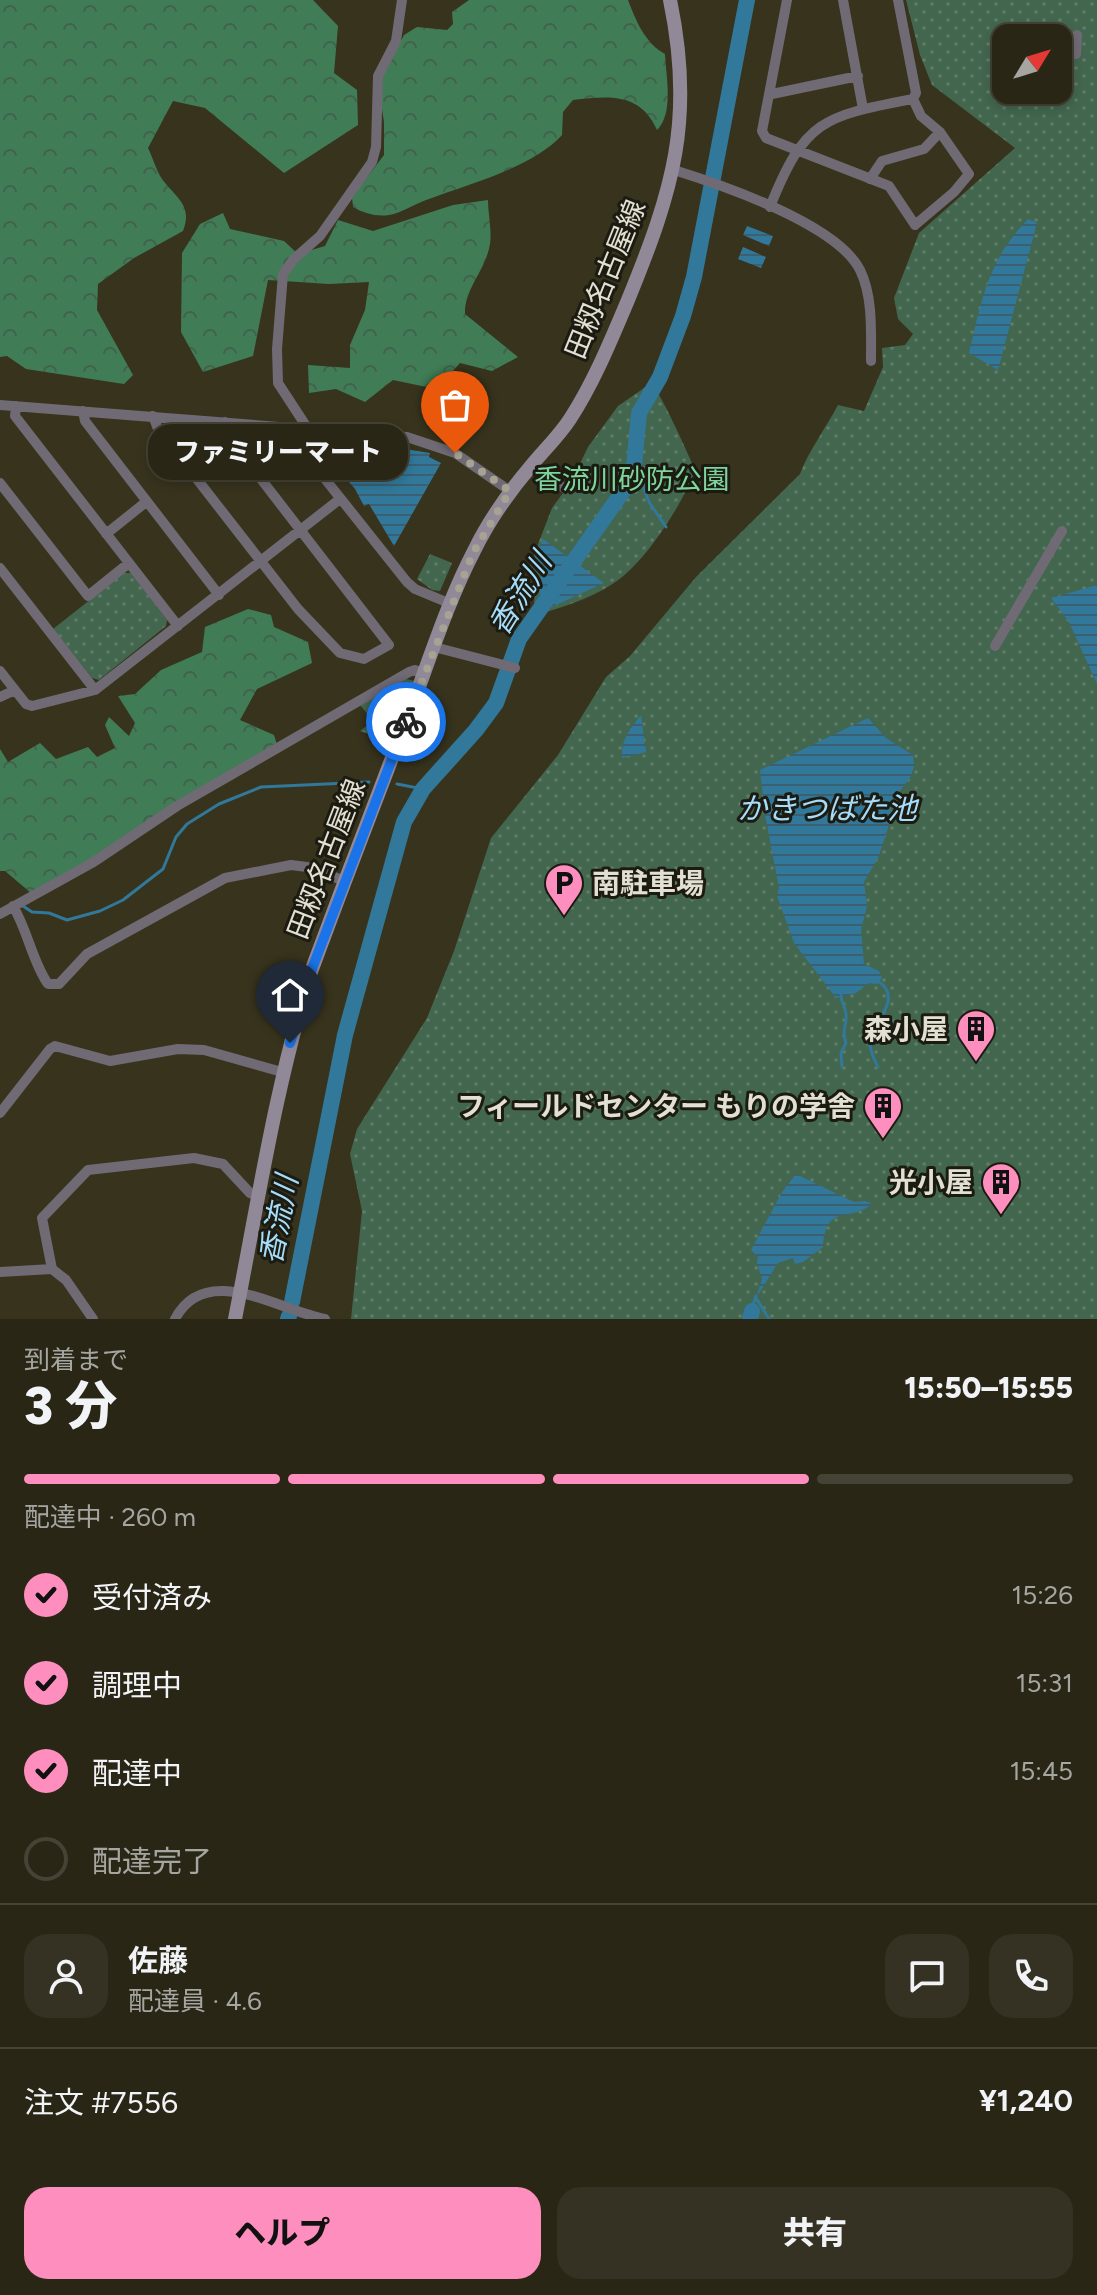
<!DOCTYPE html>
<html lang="ja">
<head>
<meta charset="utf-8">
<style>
  :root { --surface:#292616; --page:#353223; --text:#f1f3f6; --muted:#a5a5a1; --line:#454335; --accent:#fe8ebd }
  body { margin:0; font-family:Figtree,"Noto Sans JP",sans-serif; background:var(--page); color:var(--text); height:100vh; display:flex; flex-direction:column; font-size:30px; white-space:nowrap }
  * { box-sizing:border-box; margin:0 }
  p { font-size:26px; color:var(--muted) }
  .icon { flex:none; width:44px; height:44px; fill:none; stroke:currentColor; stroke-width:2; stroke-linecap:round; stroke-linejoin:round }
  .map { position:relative; height:1319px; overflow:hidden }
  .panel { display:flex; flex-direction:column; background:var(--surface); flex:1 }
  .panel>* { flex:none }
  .needle { width:52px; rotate:52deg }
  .controls { position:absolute; left:992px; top:24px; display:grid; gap:16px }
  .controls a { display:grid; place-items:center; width:80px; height:80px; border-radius:16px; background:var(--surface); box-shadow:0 4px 12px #0003,0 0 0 2px var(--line); font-size:40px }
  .pin { position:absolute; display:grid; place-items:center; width:68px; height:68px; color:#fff; margin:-82px -34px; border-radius:50% 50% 50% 0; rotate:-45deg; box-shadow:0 0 8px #0007 }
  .pin .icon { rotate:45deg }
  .courier { position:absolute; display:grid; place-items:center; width:80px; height:80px; margin:-40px; border:6px solid #1a73e8; border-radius:50%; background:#fff; color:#222; box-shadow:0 2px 10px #0007 }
  .bubble { position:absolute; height:56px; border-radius:24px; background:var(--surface); box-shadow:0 4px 12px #0003,0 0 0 2px var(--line); font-size:26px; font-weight:800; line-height:56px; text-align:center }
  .headline em { font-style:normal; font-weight:800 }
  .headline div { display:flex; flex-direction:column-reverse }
  .headline { display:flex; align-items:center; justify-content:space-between; height:136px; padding:0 24px }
  h1 { font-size:52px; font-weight:800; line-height:60px }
  .bar { display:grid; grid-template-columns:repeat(4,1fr); gap:12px 8px; align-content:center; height:96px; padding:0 24px }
  .bar i { height:10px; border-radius:6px; background:var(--line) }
  .bar .current { background:var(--accent) }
  .bar p { grid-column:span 4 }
  .line { display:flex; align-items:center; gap:20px; padding:0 24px; border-top:2px solid var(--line) }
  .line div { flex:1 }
  .round { display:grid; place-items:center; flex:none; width:84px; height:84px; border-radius:24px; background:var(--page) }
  ol { padding:0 24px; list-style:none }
  li { display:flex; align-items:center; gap:24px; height:88px }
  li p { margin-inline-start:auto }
  li .icon { padding:8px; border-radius:50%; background:var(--accent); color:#111; stroke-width:4 }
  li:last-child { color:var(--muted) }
  li i { width:44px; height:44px; border:4px solid var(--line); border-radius:50% }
  .primary-button { display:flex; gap:16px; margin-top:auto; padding:16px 24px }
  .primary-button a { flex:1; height:92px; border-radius:24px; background:var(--accent); color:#111; font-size:32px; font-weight:800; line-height:92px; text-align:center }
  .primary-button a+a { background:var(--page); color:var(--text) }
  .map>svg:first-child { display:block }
  .forest { fill:url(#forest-crowns) }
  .park { fill:url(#park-dots); fill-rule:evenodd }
  .water { fill:url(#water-rules) }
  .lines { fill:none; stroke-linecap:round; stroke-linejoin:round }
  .stream { stroke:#31789a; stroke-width:3 }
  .river { stroke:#31789a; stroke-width:16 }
  .street { stroke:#6f6a74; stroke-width:10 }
  .secondary { stroke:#918898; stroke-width:14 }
  .done { stroke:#a6a393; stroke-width:8; stroke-dasharray:0 14.4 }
  .route { stroke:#1a73e8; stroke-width:10 }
  .labels { text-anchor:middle; stroke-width:6; stroke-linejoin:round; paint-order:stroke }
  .street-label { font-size:28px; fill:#e2e0d3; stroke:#1c1b11 }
  .park-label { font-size:28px; fill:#7dd49c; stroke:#1c1b11 }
  .poi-label { font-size:28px; font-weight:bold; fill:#e2e0d3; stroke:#1c1b11; text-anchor:end }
  .water-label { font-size:30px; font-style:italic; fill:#a5dcfa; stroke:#1c1b11 }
</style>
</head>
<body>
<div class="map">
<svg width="1097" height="1319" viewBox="0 0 1097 1319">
  <defs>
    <pattern id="forest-crowns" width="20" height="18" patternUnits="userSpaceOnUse" patternTransform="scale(2)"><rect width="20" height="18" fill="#407c56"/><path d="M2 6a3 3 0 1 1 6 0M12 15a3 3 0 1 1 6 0" fill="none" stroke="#42624c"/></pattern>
    <pattern id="park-dots" width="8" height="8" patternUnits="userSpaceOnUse" patternTransform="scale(2)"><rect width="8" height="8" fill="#43664f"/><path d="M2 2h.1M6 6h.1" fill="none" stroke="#5e7c67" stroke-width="1.8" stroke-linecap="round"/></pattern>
    <pattern id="water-rules" width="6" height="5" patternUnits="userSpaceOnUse" patternTransform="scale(2)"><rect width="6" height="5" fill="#31789a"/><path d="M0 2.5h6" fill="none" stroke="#3a6071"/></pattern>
  </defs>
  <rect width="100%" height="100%" fill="#37331d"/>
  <path class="forest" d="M0,0h313l25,26 -4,47 23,17 1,35 -74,48 -79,-65 -32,-7 -25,47c5,10 8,22 14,31 14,19 31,26 21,52l-49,27 -36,26 -1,26 36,65 -9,9 -98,-15 -19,-13 -7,1z
    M469,0h159c8,21 17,43 37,54 1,22 9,59 -8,76 -17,-38 -48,-34 -84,-30l-10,12 -1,23c-29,32 -92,49 -133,64 -13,4 -27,14 -40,16 -13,2 -26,-2 -36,-8l-1,-10 32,-42v-33l-6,-38 26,-49 13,-8 30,3 6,-6 -1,-12z
    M488,200c0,13 4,31 2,44 -4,26 -26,45 -25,70l53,43 -26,14 -32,-8 -14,16 34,24 -16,31 -21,-13 -7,-32 -43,-9 -28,22 -29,-13 -27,4 -1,-28 42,3v-23l15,-35 4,-28 -40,2 -61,-4 -15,76 -50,16 -22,-40 1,-79 18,-29 23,-11 7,16 54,12 14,13 27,-8 13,-26 35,11 80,-26z
    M248,609l23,6 3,12 34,15 4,21 -55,26 -17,31 34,15 3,10 -187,115 -59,33 -26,-22h-5v-122l8,13 32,-19 16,16 32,-12 9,10 18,-9 -10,-23 4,-8 20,19 6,-13 -17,-27 17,-2 26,-24 41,-18 3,-25z"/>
  <path class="park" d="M906,0h191v1319h-746l11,-108 -12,-57 7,-25 70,-111 27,-67 37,-113 67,-83 48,-78 24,-21 66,-79 104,-103c9,-24 26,-46 38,-69l26,6 19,-44 -1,-19 23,-3 8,-11 -15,-15 -4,-21 25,-65 96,-85 -83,-63 -12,-30zM1006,38h52v52h-52z
    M647,386l10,5c14,25 26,52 38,79 -11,31 -41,77 -65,100 -21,21 -56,34 -84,42l-12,-9 2,-28 -8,-5 24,-62 19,-26 17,-35 30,-41z
    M430,554l22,9 -12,28 -8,-1 -15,-11z
    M124,573h7l36,47 -1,6 -67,54 -7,-2 -39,-49z
    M406,679l9,2 -23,61 -32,-11 13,-10 -13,-16z"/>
  <path class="water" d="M1028,219l9,4 -39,147 -29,-17c13,-54 19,-93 59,-134z
    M747,226l26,10 -4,10 -26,-11z
    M743,247l23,10 -5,11 -23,-9z
    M386,446l44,7 -1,4 12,6 -47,83 -25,-42 -5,2 -9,-17 -30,-35 3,-5z
    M543,539l61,44 -57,26 -8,-7 2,-34 -3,3 -7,-5z
    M1097,585v119v-20l-28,-62 -18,-24z
    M641,715l5,37 -24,6c-1,-19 8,-29 19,-43z
    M868,718l18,20 27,17 1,12 -4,11 -18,22 -3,25 -11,33 -14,24 3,24 -6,24 3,34 15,7 3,7 -5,6 -8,-1 -13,10 -20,5 -42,-55 -17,-47 2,-8 -14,-73 -5,-45z
    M796,1174l58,28 11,-1 7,3c-22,19 -46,-2 -49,43l-20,15 -8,2 -2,-6 -15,5 -22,35 6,-19 -5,-16 1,-6 -7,-7 31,-58z"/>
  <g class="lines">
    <path class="stream" d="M634,461l15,41 17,25
      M397,784l26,5
      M23,906l9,6 17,1 18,7 33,-9 23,-11 40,-31 13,-32 11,-13 32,-20 42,-17 108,-5
      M841,995c0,7 5,13 5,20 1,12 -5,14 0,28l-5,10 1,14
      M878,1067c-4,-8 -8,-15 -8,-24 1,-20 35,-44 8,-62
      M756,1298l13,21
      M752,1308l4,-12"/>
    <path class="river" d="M292,1302l53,-267 59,-213 19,-33 53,-59 20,-27 23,-64 114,-162 6,-64 21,-36 23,-61 11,-39 53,-277
      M288,1319l1,-3
      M750,1319l2,-8"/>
    <path class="street" d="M402,0l-6,41 -18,35 -2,71 -4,15 -52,74 -26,23 -11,15 -6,75 1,34 30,46 -2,26 101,127 8,7 36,15
      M787,0l-25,131 4,7 123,48 26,39 39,-33 15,-18 -29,-42 -19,-16 -8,-17
      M843,0l20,109
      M1076,54l1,-19
      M772,94l86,-18
      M674,170c48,15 163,54 186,100 13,26 11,62 11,91
      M870,179l12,-18 42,-12 16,-17
      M770,207c35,-88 54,-91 143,-108l3,-6 -18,-93
      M0,405l407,32 48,16 55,38
      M16,406l-1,10 163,210
      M83,411l2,10 134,174
      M153,416l5,13 140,180 42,44 24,6 25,-14 -165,-214 1,-9
      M530,466l36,23
      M0,483l88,113 41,-33
      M106,534l40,-32
      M0,568l95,122
      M995,646l67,-115
      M434,647l81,21
      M0,671l26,33 6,2 63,-16 245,-191
      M0,697l15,-7
      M13,906c15,25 19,55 35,78h11l28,-30 138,-76 66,-13 16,2 38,14
      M0,914l92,-51 85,-57 232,-134 6,-2 9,3
      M0,1113l50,-64 5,-3 55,15 68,-12 26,1 78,22
      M0,1272l52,-3
      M93,1319l-27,-39 -14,-11 -10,-51 46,-48 106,-12 29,6 27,29 9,4
      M175,1319c31,-59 105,-8 150,0"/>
    <path class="secondary" d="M235,1319c23,-117 41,-236 77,-350 33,-89 67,-178 101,-266 19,-51 36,-104 61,-152 15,-31 35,-59 57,-85 13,-16 28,-30 39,-47 24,-37 41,-79 58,-119 45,-110 67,-181 42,-300"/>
  </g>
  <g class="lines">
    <path class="done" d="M406,722l67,-169 37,-62 -55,-38"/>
    <path class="route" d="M290,1043l22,-74 94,-247"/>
  </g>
  <defs>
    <symbol id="parking-pin" viewBox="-11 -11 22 30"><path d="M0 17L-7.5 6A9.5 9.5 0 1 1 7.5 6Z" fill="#fe8ebd" stroke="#1c1b11"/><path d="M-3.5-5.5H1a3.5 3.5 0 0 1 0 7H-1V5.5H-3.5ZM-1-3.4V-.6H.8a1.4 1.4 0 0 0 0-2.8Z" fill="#111"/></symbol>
    <symbol id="building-pin" viewBox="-11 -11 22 30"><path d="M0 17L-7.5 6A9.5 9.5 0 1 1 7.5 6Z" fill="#fe8ebd" stroke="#1c1b11"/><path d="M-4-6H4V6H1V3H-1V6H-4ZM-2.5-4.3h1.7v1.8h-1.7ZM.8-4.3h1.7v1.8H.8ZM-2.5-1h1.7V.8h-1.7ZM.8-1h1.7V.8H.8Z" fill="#111"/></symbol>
  </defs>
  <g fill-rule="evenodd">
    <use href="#parking-pin" x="542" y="861" width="44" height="60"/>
    <use href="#building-pin" x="954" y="1007" width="44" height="60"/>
    <use href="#building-pin" x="861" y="1084" width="44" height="60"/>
    <use href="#building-pin" x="979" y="1160" width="44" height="60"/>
  </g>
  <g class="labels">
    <g class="street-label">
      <text transform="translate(605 279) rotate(-68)" y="10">田籾名古屋線</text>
      <text transform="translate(326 859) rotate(-69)" y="10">田籾名古屋線</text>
    </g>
    <g class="park-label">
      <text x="632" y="489">香流川砂防公園</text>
    </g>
    <g class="poi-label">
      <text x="592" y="893" text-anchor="start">南駐車場</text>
      <text x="948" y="1039">森小屋</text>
      <text x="855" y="1116">フィールドセンター もりの学舎</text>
      <text x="973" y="1192">光小屋</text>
    </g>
    <g class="water-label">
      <text transform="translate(520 594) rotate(-58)" y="10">香流川</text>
      <text x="827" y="819">かきつばた池</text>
      <text transform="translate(279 1220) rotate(-79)" y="10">香流川</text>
    </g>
  </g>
</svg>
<div class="controls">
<a><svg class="needle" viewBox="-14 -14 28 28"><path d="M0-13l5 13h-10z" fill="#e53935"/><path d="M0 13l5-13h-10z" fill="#a5a5a1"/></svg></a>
</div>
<div class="pin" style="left:455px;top:453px;background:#ea580c"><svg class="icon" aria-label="bag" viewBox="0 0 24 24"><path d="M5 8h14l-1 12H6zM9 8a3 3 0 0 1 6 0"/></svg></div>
<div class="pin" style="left:290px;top:1043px;background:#1f2937"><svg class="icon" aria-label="home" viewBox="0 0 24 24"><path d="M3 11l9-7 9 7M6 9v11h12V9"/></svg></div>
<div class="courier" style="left:406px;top:722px"><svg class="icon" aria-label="bike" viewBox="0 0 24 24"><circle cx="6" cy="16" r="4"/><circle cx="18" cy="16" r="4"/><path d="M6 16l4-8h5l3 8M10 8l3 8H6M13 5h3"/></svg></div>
<div class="bubble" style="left:148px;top:424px;width:260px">ファミリーマート</div>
</div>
<section class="panel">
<div class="headline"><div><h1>3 分</h1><p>到着まで</p></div><em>15:50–15:55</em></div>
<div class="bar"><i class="current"></i><i class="current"></i><i class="current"></i><i></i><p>配達中 · 260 m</p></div>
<ol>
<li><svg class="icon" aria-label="check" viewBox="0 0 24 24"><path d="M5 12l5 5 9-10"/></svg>受付済み<p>15:26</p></li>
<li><svg class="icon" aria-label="check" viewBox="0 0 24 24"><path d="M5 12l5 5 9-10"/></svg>調理中<p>15:31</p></li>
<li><svg class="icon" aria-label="check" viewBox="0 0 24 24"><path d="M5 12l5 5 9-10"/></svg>配達中<p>15:45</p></li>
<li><i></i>配達完了</li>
</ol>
<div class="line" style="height:144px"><a class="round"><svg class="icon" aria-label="person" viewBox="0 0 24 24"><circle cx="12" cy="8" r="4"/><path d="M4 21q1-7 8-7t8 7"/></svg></a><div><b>佐藤</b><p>配達員 · 4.6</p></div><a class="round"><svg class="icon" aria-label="chat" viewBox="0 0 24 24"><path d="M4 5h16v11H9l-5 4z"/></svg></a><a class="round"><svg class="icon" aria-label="phone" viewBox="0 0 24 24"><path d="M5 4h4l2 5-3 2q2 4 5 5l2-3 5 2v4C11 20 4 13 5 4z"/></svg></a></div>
<div class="line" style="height:104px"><div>注文 #7556</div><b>¥1,240</b></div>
<div class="primary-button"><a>ヘルプ</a><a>共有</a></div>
</section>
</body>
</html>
